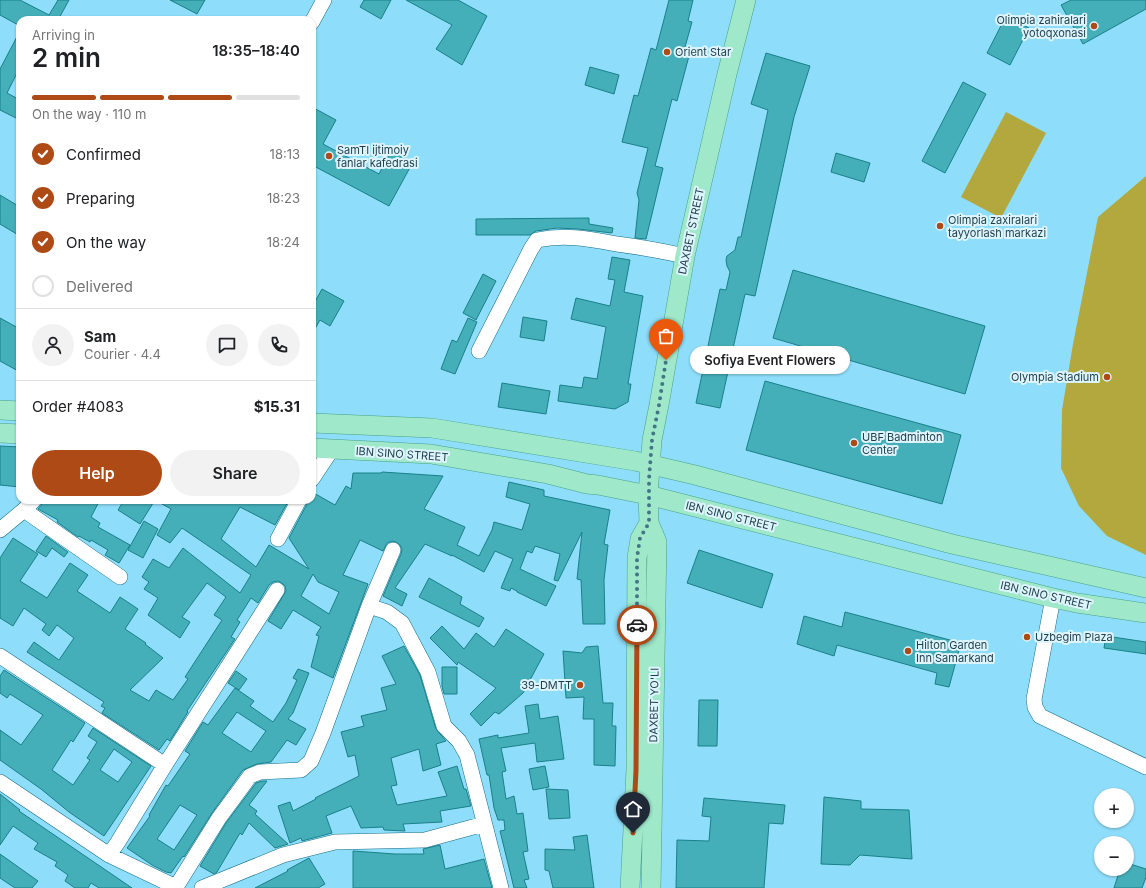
<!DOCTYPE html>
<html lang="en">
<head>
<meta charset="utf-8">
<style>
  :root { --surface:#fff; --page:#f2f2f2; --text:#202124; --muted:#757577; --line:#e0e0e0; --accent:#ad4a15 }
  body { margin:0; font-family:Inter,sans-serif; background:var(--page); color:var(--text); height:100vh; display:flex; flex-direction:column; font-size:15px; white-space:nowrap }
  * { box-sizing:border-box; margin:0 }
  p { font-size:13px; color:var(--muted) }
  .icon { flex:none; width:22px; height:22px; fill:none; stroke:currentColor; stroke-width:2; stroke-linecap:round; stroke-linejoin:round }
  .map { position:relative; flex:1; overflow:hidden }
  .side { position:absolute; left:16px; top:16px; width:300px; height:488px; display:flex; flex-direction:column; background:var(--surface); border-radius:12px; box-shadow:0 1px 3px #0004 }
  .side>* { flex:none }
  .fabs { position:absolute; left:1094px; top:788px; display:grid; gap:8px }
  .fabs a { display:grid; place-items:center; width:40px; height:40px; border-radius:50%; background:var(--surface); box-shadow:0 1px 3px #0004; font-size:20px }
  .pin { position:absolute; display:grid; place-items:center; width:34px; height:34px; color:#fff; margin:-41px -17px; border-radius:50% 50% 50% 0; rotate:-45deg; box-shadow:0 0 4px #0007 }
  .pin .icon { rotate:45deg }
  .courier { position:absolute; display:grid; place-items:center; width:40px; height:40px; margin:-20px; border:3px solid #ad4a15; border-radius:50%; background:#fff; color:#222; box-shadow:0 1px 5px #0007 }
  .bubble { position:absolute; height:28px; border-radius:14px; background:var(--surface); box-shadow:0 1px 3px #0004; font-size:13px; font-weight:600; line-height:28px; text-align:center }
  .summary em { font-style:normal; font-weight:600 }
  .summary div { display:flex; flex-direction:column-reverse }
  .summary { display:flex; align-items:center; justify-content:space-between; height:68px; padding:0 16px }
  h1 { font-size:26px; font-weight:600; line-height:30px }
  .bar { display:grid; grid-template-columns:repeat(4,1fr); gap:6px 4px; align-content:center; height:48px; padding:0 16px }
  .bar i { height:5px; border-radius:3px; background:var(--line) }
  .bar .selected { background:var(--accent) }
  .bar p { grid-column:span 4 }
  .line { display:flex; align-items:center; gap:10px; padding:0 16px; border-top:1px solid var(--line) }
  .line div { flex:1 }
  .round { display:grid; place-items:center; flex:none; width:42px; height:42px; border-radius:21px; background:var(--page) }
  ol { padding:0 16px; list-style:none }
  li { display:flex; align-items:center; gap:12px; height:44px }
  li p { margin-inline-start:auto }
  li .icon { padding:4px; border-radius:50%; background:var(--accent); color:#fff; stroke-width:4 }
  li:last-child { color:var(--muted) }
  li i { width:22px; height:22px; border:2px solid var(--line); border-radius:50% }
  .primary-button { display:flex; gap:8px; margin-top:auto; padding:8px 16px }
  .primary-button a { flex:1; height:46px; border-radius:24px; background:var(--accent); color:#fff; font-size:16px; font-weight:600; line-height:46px; text-align:center }
  .primary-button a+a { background:var(--page); color:var(--text) }
  .map>svg:first-child { display:block }
  .green { fill:#b2a83d }
  .building { fill:#45afb9; stroke:#198088; fill-rule:evenodd }
  .lines { fill:none; stroke-linecap:round; stroke-linejoin:round }
  .minor-casing { stroke:#146d88; stroke-width:16 }
  .major-casing { stroke:#48a286; stroke-width:20 }
  .minor { stroke:#fff; stroke-width:15 }
  .major { stroke:#9fe8ca; stroke-width:19 }
  .done { stroke:#447587; stroke-width:4; stroke-dasharray:0 7.2 }
  .route { stroke:#ad4a15; stroke-width:5 }
  .poi-dot { fill:#ad4a15; stroke:#dff5fe; stroke-width:1.5 }
  .labels { text-anchor:middle; stroke-width:4; stroke-linejoin:round; paint-order:stroke }
  .poi-label { font-size:11px; fill:#1c3d49; stroke:#dff5fe; text-anchor:start }
  .street-label { font-size:11px; fill:#1c3d49; stroke:#dff5fe }
</style>
</head>
<body>
<div class="map">
<svg width="1146" height="888" viewBox="0 0 1146 888">
  <rect width="100%" height="100%" fill="#8eddfa"/>
  <path class="green" d="M1006,112l40,21 -45,85 -40,-21z
    M1146,176v379l-39,-19 -28,-30 -18,-38 1,-58 11,-66 25,-127z"/>
  <path class="building" d="M0,0h20l29,15 9,-15h11l-11,20h-38v6l-20,-11z
    M170,0h35l-8,14z
    M364,0h27l-10,19 -21,-12z
    M406,0h52l29,16 -25,49 -26,-16 16,-24z
    M669,0h24l-5,21 4,1 -9,32 6,2 -12,45 -5,-2 -17,67 8,2 -17,71 -11,-1 4,-38 -2,-7 11,-45 -26,-6 12,-47 4,1 13,-48 5,2z
    M1071,0h75v9l-63,35 -22,-39z
    M1006,16l23,12 -19,37 -23,-12z
    M20,31v36l-13,26 13,7v20l-20,-10v-41z
    M766,53l44,13 -16,51 -39,179 -10,-2 -25,114 -24,-5 24,-114 6,1 4,-18 -3,-6 -1,-6 1,-4 8,-6 3,-13h3l27,-127 -17,-6z
    M590,67l29,8 -5,19 -29,-9z
    M963,82l23,12 -41,79 -23,-12z
    M312,107l24,13 -13,24 56,30 12,-23 22,11 -24,44 -77,-41z
    M836,153l34,10 -6,19 -33,-10z
    M0,195l20,12v29l-20,-12z
    M589,218v6l24,4 -1,5 -34,-4 -21,-1 -21,3 -6,4h-54v-16z
    M612,257l18,3 -6,32 19,4 -15,88h3l-3,18 -13,7 -57,-8 2,-16 22,3 2,-11 13,2 9,-52 -35,-8 5,-21 34,8 5,-26 -7,-1z
    M793,270l192,56 -20,68 -192,-56z
    M483,274l13,7 -20,39 -13,-7z
    M322,289l22,12 -14,25 -10,-6 -8,14v-27z
    M523,317l24,4 -3,20 -24,-4z
    M0,318l20,11v43l-20,-11z
    M468,318l9,4 -22,52 -14,-5 11,-29 5,2z
    M765,381l196,54 -19,69 -196,-54z
    M502,383l48,8 -4,23 -48,-7z
    M0,446l20,1v40l-20,-2z
    M382,472l61,4 -19,33 41,18 -8,18 22,11 13,-26 2,-8 28,8 8,-26 -24,-7 3,-15 35,8v6l66,14 -6,34 4,1 -4,35 1,44h-22l-2,-44 -4,-1 5,-47 -24,49 -4,-1 6,-26 -25,-8 -3,7 -5,-2 -7,18 36,17 -10,20 -29,-14v-1l-6,-3 -1,3 -9,-3 12,-29 -18,-8 -11,21 -32,-17v1l-27,-12 -30,44 12,6 -5,12 -19,-10 18,-42 1,-5 -2,-4 -4,-3 -4,-1 -5,2 -4,8 -23,-11 -17,35 25,9 -35,94 -22,-11 8,-31 -3,-1 5,-8 -28,-17 -12,19 -13,-8 18,-30 -1,-5 -3,-3 -4,-2 -5,1 -4,3 -11,18 -7,-5 -14,22 3,2 -9,15 4,2 -48,72 1,1 -18,29 -3,-2 -8,11 -57,-37 3,-5 -4,-2 3,-4 -77,-50 7,-10 25,18 15,-22 -17,-13 -8,11 -7,-6 4,-6 -22,-16 -11,18 -13,-8v-60l13,-20 25,16 -18,27 27,17 23,-35 18,12 -11,16 33,22 10,-16 18,12 -13,20 21,14 -1,1 18,14 -33,32 19,11 7,-11 17,10 15,-21 -3,-2 37,-57 -8,-5 12,-18 -19,-14 -25,34 8,5 -10,16 -32,-23 10,-17 -14,-9 5,-7 -7,-5 11,-18 16,9 14,-20 57,45 11,-18 -69,-47 -12,15 -13,-8 14,-26 -16,-9h134l-14,25 -35,-18 -19,32 35,28 13,-22 40,24 -20,-31 18,-34 1,-4h4v-8l23,13 11,-19 5,3 2,-16h28zM313,574l5,8 21,10 -10,22 -28,-18z
    M43,500h57l-9,17 9,6 -2,4 32,18 -11,18 -14,-8 3,-5 -17,-10 -1,2 -11,-6 -1,1 -21,-15 1,-2 -20,-11 5,-6z
    M124,500h31l-15,24 -22,-14z
    M144,521l14,8 -15,29 -15,-8z
    M46,536l22,16 -4,5 -12,-9 -6,9 -10,-6z
    M699,550l74,24 -11,34 -75,-25z
    M429,578l33,19 -2,7 24,14 -5,9 -60,-30z
    M845,612l116,31 -12,44 -14,-3 2,-11 -100,-28 -3,11 -37,-12 7,-28 38,11z
    M442,626l22,23 12,-16 18,14 12,-18 38,25 -21,39 -24,21 -4,-2 -14,14 -11,-12 26,-26 -38,-26 -1,3 -27,-27z
    M1106,636l40,6v12l-42,-6z
    M404,646l16,29 16,54 10,12 -10,3 5,21 -18,6 -4,-22 -28,9 6,27 -6,1 6,19 50,-9 -9,-24 19,-6 7,23h2l5,17 -31,5 2,11 -39,2 2,7 -21,-1 -1,-3 -22,1 -10,-22 -25,10 6,17 -30,8 -1,-3 -11,5 -12,-37 12,-4 3,9 23,-12 -1,-1 44,-22 -4,-21 -7,2 -7,-25 23,-6 -3,-10 26,-6 -6,-22 15,-4 -14,-28z
    M598,646l5,57h10l-1,23h4l-1,40 -21,-1v-46h-11l1,-22 -18,1 -3,-47 19,2 4,-6z
    M442,667h15v27h-13l-2,-8z
    M298,669l11,4 -16,40 -5,6 18,10 -10,16 -9,-5 -16,22 -14,2 -14,6 -31,43 -28,44 -1,-1 -12,17 -5,-1 -14,-7 -25,-17 23,-32 -1,-1 17,-30 2,1 22,-32 -5,-3 18,-29 5,3 27,-37 19,13 -4,5 23,16 13,-19 11,-23 -4,-2zM237,712l29,19 -15,21 -29,-19zM180,805l17,10 -23,35 -17,-11z
    M4,670l81,53 -12,19 -2,-2 -19,30 21,15 17,-25 -3,-2 10,-16 -9,-6 5,-8 58,38 -47,70 -35,-24 -28,-23 -41,-29v-30l21,15 22,-30 -33,-21 -3,4 -7,-5v-17zM114,749l18,13 -14,20 -18,-12z
    M236,671l11,8 -8,11 -11,-7z
    M699,700h19l-1,46h-19z
    M538,704l2,15 18,-3 6,43 -27,3 -2,-19 -34,5 5,23 -4,1 4,27 8,-3 3,18 6,-1 5,38 -5,1 6,27 -5,1 3,8h-13l-14,-57 5,-1 -1,-10h-6l-4,-12 -5,-33h-2l-8,-36 19,-4v3l31,-5 -4,-27z
    M545,766l4,21 -16,3 -4,-21z
    M262,781h5l-18,24 8,6 -2,3 33,30 -13,4 -26,-25 -7,12 -2,-2 -23,39 -3,2 -14,-8 26,-43 30,-40z
    M546,789l22,1 2,28 -21,1z
    M0,794l20,16 -1,1 113,77h-33l-8,-5 -3,5h-13l-10,-7 3,-6 -13,-9 2,-4 -23,-13 4,-6 -25,-17 -13,19z
    M824,797l37,4v8l48,1 3,49 -52,-4 -10,10 -29,-1z
    M704,798l81,7 -2,19 -14,-1 -5,65h-88l1,-48 32,1 2,-24 -9,-1z
    M587,835l7,53h-41l-4,-17 -4,-1v-21l30,1 -2,-13z
    M440,845l5,24 39,-10 8,29h-139v-37l42,3h29l-1,-5z
    M0,854l38,27 -6,7h-17l-15,-10z
    M309,858l16,26 -7,4h-63l33,-17 -1,-1z
    M1127,863l19,6v8l-4,11h-28l6,-19h7z"/>
  <g class="lines">
    <defs>
      <path id="minor" d="M312,22l12,-22
        M479,351l52,-102 6,-9c28,-6 53,-1 80,4 23,3 45,7 68,12
        M312,479l20,-30
        M24,510l96,67
        M0,530l24,-20 10,-10
        M278,539l21,-39
        M1053,598l-19,101 1,8 5,9 106,51
        M369,606l18,6 15,11 26,49 16,54 15,15 8,14 34,133
        M0,656l165,109
        M0,782l109,73 9,-13 47,-77 112,-175
        M109,855l67,32 43,-69 31,-42 10,-4 41,-2 10,-9 12,-28 46,-127 24,-56
        M202,888l81,-33 52,-13 90,-2 59,-16"/>
      <path id="major" d="M0,410l20,1
        M312,423l120,5 203,33 60,14 257,69 194,44
        M0,433l20,1
        M312,448l119,6 117,20 39,10 11,1 50,10 405,103 24,5 69,10
        M630,888l6,-118 1,-212 3,-19 9,-16
        M651,888l6,-346 -8,-19 -1,-28 4,-55 7,-35 26,-149 42,-182 19,-74"/>
    </defs>
    <use href="#minor" class="minor-casing"/>
    <use href="#major" class="major-casing"/>
    <use href="#minor" class="minor"/>
    <use href="#major" class="major"/>
  </g>
  <g class="lines">
    <path class="done" d="M637,625v-67l3,-20 9,-15v-44l3,-39 7,-35 7,-45"/>
    <path class="route" d="M633,833l3,-63 1,-145"/>
  </g>
  <g class="poi-dot">
    <circle cx="1094" cy="26" r="4"/>
    <circle cx="667" cy="52" r="4"/>
    <circle cx="329" cy="156" r="4"/>
    <circle cx="940" cy="226" r="4"/>
    <circle cx="1107" cy="377" r="4"/>
    <circle cx="854" cy="443" r="4"/>
    <circle cx="1027" cy="637" r="4"/>
    <circle cx="908" cy="651" r="4"/>
    <circle cx="580" cy="685" r="4"/>
  </g>
  <g class="labels">
    <g class="poi-label">
      <text x="1086" y="24" text-anchor="end">Olimpia zahiralari<tspan x="1086" dy="13">yotoqxonasi</tspan></text>
      <text x="675" y="56">Orient Star</text>
      <text x="337" y="154">SamTI ijtimoiy<tspan x="337" dy="13">fanlar kafedrasi</tspan></text>
      <text x="948" y="224">Olimpia zaxiralari<tspan x="948" dy="13">tayyorlash markazi</tspan></text>
      <text x="1099" y="381" text-anchor="end">Olympia Stadium</text>
      <text x="862" y="441">UBF Badminton<tspan x="862" dy="13">Center</tspan></text>
      <text x="1035" y="641">Uzbegim Plaza</text>
      <text x="916" y="649">Hilton Garden<tspan x="916" dy="13">Inn Samarkand</tspan></text>
      <text x="572" y="689" text-anchor="end">39-DMTT</text>
    </g>
    <g class="street-label">
      <text transform="translate(691 231) rotate(-78)" y="4">DAXBET STREET</text>
      <text transform="translate(402 454) rotate(4)" y="4">IBN SINO STREET</text>
      <text transform="translate(731 516) rotate(14)" y="4">IBN SINO STREET</text>
      <text transform="translate(1046 595) rotate(13)" y="4">IBN SINO STREET</text>
      <text transform="translate(654 705) rotate(-89)" y="4">DAXBET YO'LI</text>
    </g>
  </g>
</svg>
<div class="fabs">
<a>+</a>
<a>−</a>
</div>
<div class="pin" style="left:666px;top:360px;background:#ea580c"><svg class="icon" aria-label="bag" viewBox="0 0 24 24"><path d="M5 8h14l-1 12H6zM9 8a3 3 0 0 1 6 0"/></svg></div>
<div class="pin" style="left:633px;top:833px;background:#1f2937"><svg class="icon" aria-label="home" viewBox="0 0 24 24"><path d="M3 11l9-7 9 7M6 9v11h12V9"/></svg></div>
<div class="courier" style="left:637px;top:625px"><svg class="icon" aria-label="car" viewBox="0 0 24 24"><path d="M5 17H2v-5l4-1 3-4h7l3 4 3 1v5h-3M9 17h6M6 11h13"/><circle cx="7" cy="17" r="2"/><circle cx="17" cy="17" r="2"/></svg></div>
<div class="bubble" style="left:690px;top:346px;width:160px">Sofiya Event Flowers</div>
<section class="side">
<div class="summary"><div><h1>2 min</h1><p>Arriving in</p></div><em>18:35–18:40</em></div>
<div class="bar"><i class="selected"></i><i class="selected"></i><i class="selected"></i><i></i><p>On the way · 110 m</p></div>
<ol>
<li><svg class="icon" aria-label="check" viewBox="0 0 24 24"><path d="M5 12l5 5 9-10"/></svg>Confirmed<p>18:13</p></li>
<li><svg class="icon" aria-label="check" viewBox="0 0 24 24"><path d="M5 12l5 5 9-10"/></svg>Preparing<p>18:23</p></li>
<li><svg class="icon" aria-label="check" viewBox="0 0 24 24"><path d="M5 12l5 5 9-10"/></svg>On the way<p>18:24</p></li>
<li><i></i>Delivered</li>
</ol>
<div class="line" style="height:72px"><a class="round"><svg class="icon" aria-label="person" viewBox="0 0 24 24"><circle cx="12" cy="8" r="4"/><path d="M4 21q1-7 8-7t8 7"/></svg></a><div><b>Sam</b><p>Courier · 4.4</p></div><a class="round"><svg class="icon" aria-label="chat" viewBox="0 0 24 24"><path d="M4 5h16v11H9l-5 4z"/></svg></a><a class="round"><svg class="icon" aria-label="phone" viewBox="0 0 24 24"><path d="M5 4h4l2 5-3 2q2 4 5 5l2-3 5 2v4C11 20 4 13 5 4z"/></svg></a></div>
<div class="line" style="height:52px"><div>Order #4083</div><b>$15.31</b></div>
<div class="primary-button"><a>Help</a><a>Share</a></div>
</section>
</div>
</body>
</html>
